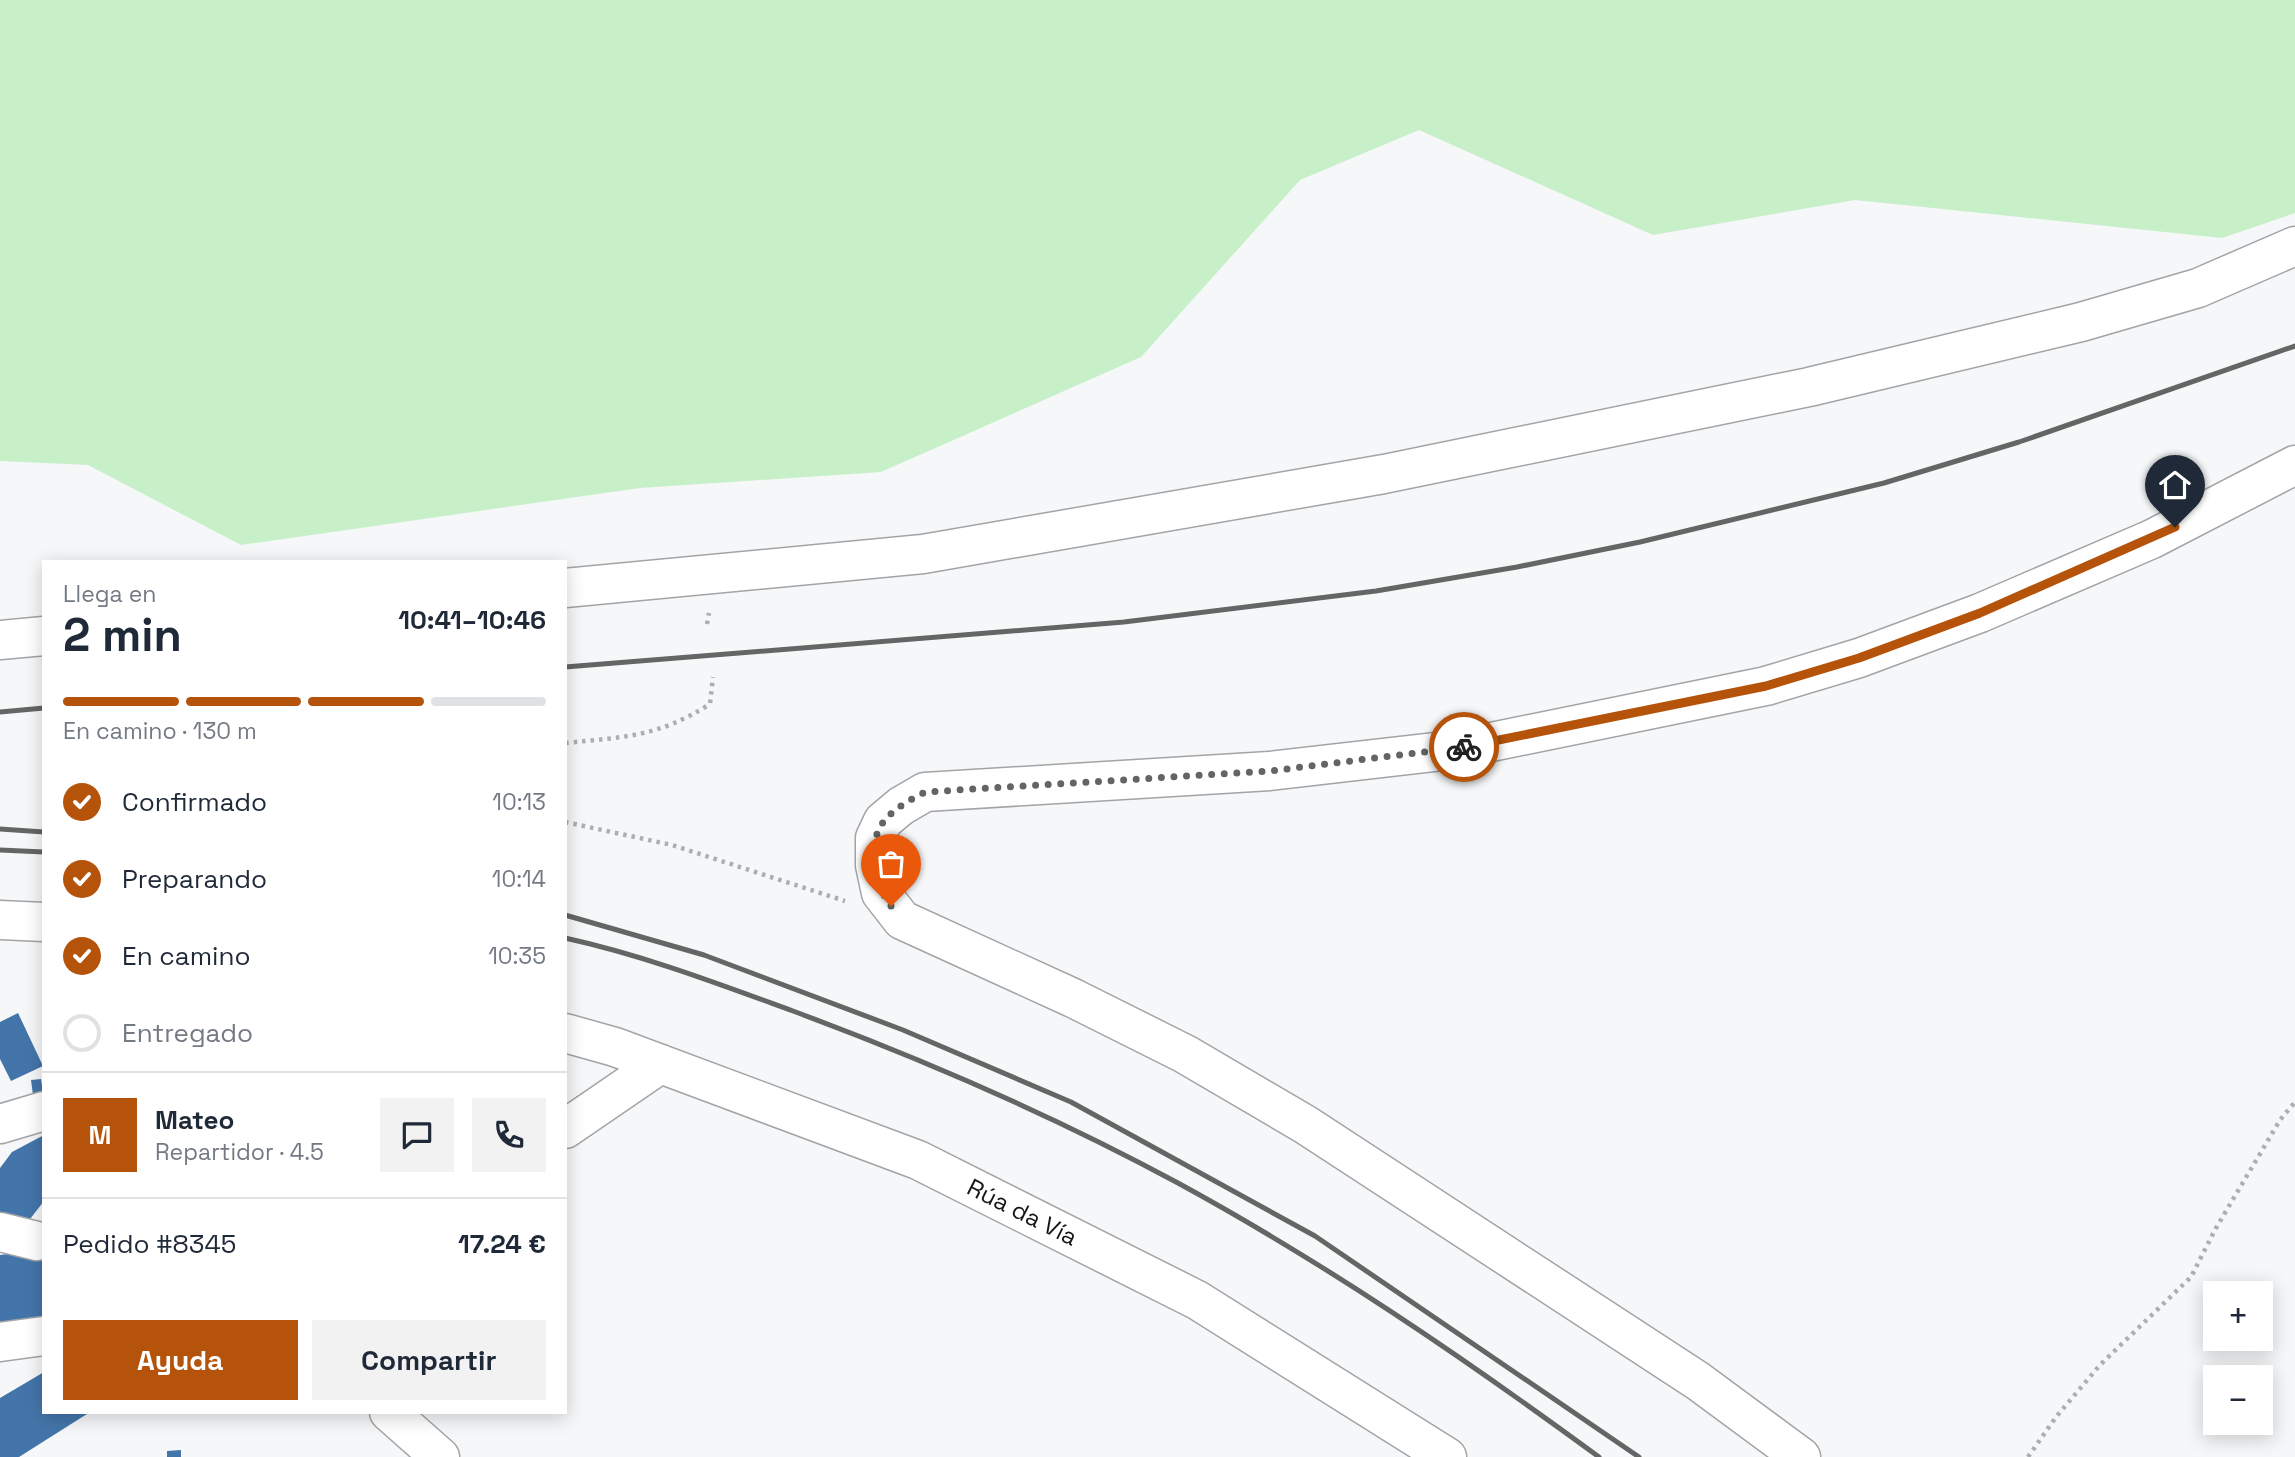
<!DOCTYPE html>
<html lang="es">
<head>
<meta charset="utf-8">
<style>
  :root { --surface:#fff; --page:#f2f2f3; --text:#1f2937; --muted:#747a83; --line:#e0e1e3; --accent:#b45309 }
  body { margin:0; font-family:"Space Grotesk",sans-serif; background:var(--page); color:var(--text); height:100vh; display:flex; flex-direction:column; font-size:26px; white-space:nowrap }
  * { box-sizing:border-box; margin:0 }
  p { font-size:23px; color:var(--muted) }
  .icon { flex:none; width:38px; height:38px; fill:none; stroke:currentColor; stroke-width:2; stroke-linecap:round; stroke-linejoin:round }
  .map { position:relative; flex:1; overflow:hidden }
  .drawer { position:absolute; left:42px; top:560px; width:525px; height:854px; display:flex; flex-direction:column; background:var(--surface); border-radius:0px; box-shadow:0 4px 18px #0003 }
  .drawer>* { flex:none }
  .controls { position:absolute; left:2203px; top:1281px; display:grid; gap:14px }
  .controls a { display:grid; place-items:center; width:70px; height:70px; border-radius:0px; background:var(--surface); box-shadow:0 4px 18px #0003; font-size:35px }
  .pin { position:absolute; display:grid; place-items:center; width:60px; height:60px; color:#fff; margin:-72px -30px; border-radius:50% 50% 50% 0; rotate:-45deg; box-shadow:0 0 7px #0007 }
  .pin .icon { rotate:45deg }
  .courier { position:absolute; display:grid; place-items:center; width:70px; height:70px; margin:-35px; border:5px solid #b45309; border-radius:50%; background:#fff; color:#222; box-shadow:0 2px 9px #0007 }
  .head em { font-style:normal; font-weight:800 }
  .head div { display:flex; flex-direction:column-reverse }
  .head { display:flex; align-items:center; justify-content:space-between; height:119px; padding:0 21px }
  h1 { font-size:46px; font-weight:800; line-height:52px }
  .bar { display:grid; grid-template-columns:repeat(4,1fr); gap:10px 7px; align-content:center; height:84px; padding:0 21px }
  .bar i { height:9px; border-radius:5px; background:var(--line) }
  .bar .active { background:var(--accent) }
  .bar p { grid-column:span 4 }
  .line { display:flex; align-items:center; gap:18px; padding:0 21px; border-top:2px solid var(--line) }
  .line div { flex:1 }
  .round { display:grid; place-items:center; flex:none; width:74px; height:74px; border-radius:0px; background:var(--page) }
  ol { padding:0 21px; list-style:none }
  li { display:flex; align-items:center; gap:21px; height:77px }
  li p { margin-inline-start:auto }
  li .icon { padding:7px; border-radius:50%; background:var(--accent); color:#fff; stroke-width:4 }
  li:last-child { color:var(--muted) }
  li i { width:38px; height:38px; border:4px solid var(--line); border-radius:50% }
  .cta { display:flex; gap:14px; margin-top:auto; padding:14px 21px }
  .cta a { flex:1; height:80px; border-radius:0px; background:var(--accent); color:#fff; font-size:28px; font-weight:800; line-height:80px; text-align:center }
  .cta a+a { background:var(--page); color:var(--text) }
  .map>svg:first-child { display:block }
  .green { fill:#c7f0c9 }
  .building { fill:#4475aa }
  .lines { fill:none; stroke-linecap:round; stroke-linejoin:round }
  .minor-casing { stroke:#a2a4a6; stroke-width:41 }
  .path { stroke:#acaeaf; stroke-width:4.5; stroke-dasharray:3.5 5; stroke-linecap:butt }
  .minor { stroke:#fff; stroke-width:38 }
  .rail { stroke:#646666; stroke-width:5 }
  .done { stroke:#636565; stroke-width:7; stroke-dasharray:0 12.6 }
  .route { stroke:#b45309; stroke-width:9 }
  .labels { text-anchor:middle; stroke-width:5; stroke-linejoin:round; paint-order:stroke }
  .street-label { font-size:24px; fill:#151616; stroke:#fff }
</style>
</head>
<body>
<div class="map">
<svg width="2295" height="1457" viewBox="0 0 2295 1457">
  <rect width="100%" height="100%" fill="#f5f7f9"/>
  <path class="green" d="M0,0h2295v213l-73,25 -367,-38 -202,35 -234,-105 -119,50 -159,177 -260,115 -241,16 -399,57 -153,-80 -88,-4z"/>
  <path class="building" d="M18,1013l25,53 -32,15 -11,-22v-37z
    M41,1079l3,20 -10,4 -3,-23z
    M44,1135v66l-24,31 -20,-14v-50l12,-16z
    M44,1249v70l-44,4v-68z
    M44,1372v40l43,2 -68,43h-19v-59z
    M181,1450v7h-14v-6z"/>
  <g class="lines">
    <defs>
      <g id="minor">
        <path d="M565,588l358,-34 461,-80 425,-87 272,-65 117,-34 97,-42"/>
        <path d="M0,640l44,-4"/>
        <path d="M0,920l44,2"/>
        <path id="s1" d="M565,1033l50,14 303,113 279,140 250,157"/>
        <path d="M0,1124l44,-13"/>
        <path d="M565,1129l95,-65"/>
        <path d="M0,1232l37,9"/>
        <path d="M0,1342l44,-6"/>
        <path d="M389,1412l51,45"/>
        <path d="M1801,1457l-103,-76 -392,-256 -121,-71 -112,-56 -171,-78 -21,-27 -6,-28v-27l8,-17 18,-15 24,-14 345,-21 182,-21 314,-64 93,-28 121,-45 172,-74 143,-74"/>
      </g>
    </defs>
    <use href="#minor" class="minor-casing"/>
    <path class="path" d="M707,624l2,-11
      M565,743c60,-6 93,-6 145,-39l3,-27
      M565,822l107,23 173,56
      M2028,1457l28,-40 44,-52 91,-88 25,-49 64,-108 15,-18"/>
    <use href="#minor" class="minor"/>
    <path class="rail" d="M565,667l559,-45 252,-31 141,-24 123,-25 244,-59 135,-41 276,-96
      M0,712l44,-4
      M0,829l44,3
      M0,850l44,2
      M565,915l139,40 199,75 168,72 244,134 324,221
      M565,938c78,17 154,46 228,73 132,49 261,105 385,172 147,80 286,175 421,274"/>
  </g>
  <g class="lines">
    <path class="done" d="M891,906c-16,-21 -26,-63 -6,-86 10,-12 26,-21 40,-28l345,-21 194,-24"/>
    <path class="route" d="M1464,747l302,-61 93,-28 121,-45 195,-86"/>
  </g>
  <g class="labels">
    <g class="street-label">
      <text dy="8" stroke="none"><textPath href="#s1" startOffset="492">Rúa da Vía</textPath></text>
    </g>
  </g>
</svg>
<div class="controls">
<a>+</a>
<a>−</a>
</div>
<div class="pin" style="left:891px;top:906px;background:#ea580c"><svg class="icon" aria-label="bag" viewBox="0 0 24 24"><path d="M5 8h14l-1 12H6zM9 8a3 3 0 0 1 6 0"/></svg></div>
<div class="pin" style="left:2175px;top:527px;background:#1f2937"><svg class="icon" aria-label="home" viewBox="0 0 24 24"><path d="M3 11l9-7 9 7M6 9v11h12V9"/></svg></div>
<div class="courier" style="left:1464px;top:747px"><svg class="icon" aria-label="bike" viewBox="0 0 24 24"><circle cx="6" cy="16" r="4"/><circle cx="18" cy="16" r="4"/><path d="M6 16l4-8h5l3 8M10 8l3 8H6M13 5h3"/></svg></div>
<section class="drawer">
<div class="head"><div><h1>2 min</h1><p>Llega en</p></div><em>10:41–10:46</em></div>
<div class="bar"><i class="active"></i><i class="active"></i><i class="active"></i><i></i><p>En camino · 130 m</p></div>
<ol>
<li><svg class="icon" aria-label="check" viewBox="0 0 24 24"><path d="M5 12l5 5 9-10"/></svg>Confirmado<p>10:13</p></li>
<li><svg class="icon" aria-label="check" viewBox="0 0 24 24"><path d="M5 12l5 5 9-10"/></svg>Preparando<p>10:14</p></li>
<li><svg class="icon" aria-label="check" viewBox="0 0 24 24"><path d="M5 12l5 5 9-10"/></svg>En camino<p>10:35</p></li>
<li><i></i>Entregado</li>
</ol>
<div class="line" style="height:126px"><b class="round" style="background:var(--accent);color:#fff">M</b><div><b>Mateo</b><p>Repartidor · 4.5</p></div><a class="round"><svg class="icon" aria-label="chat" viewBox="0 0 24 24"><path d="M4 5h16v11H9l-5 4z"/></svg></a><a class="round"><svg class="icon" aria-label="phone" viewBox="0 0 24 24"><path d="M5 4h4l2 5-3 2q2 4 5 5l2-3 5 2v4C11 20 4 13 5 4z"/></svg></a></div>
<div class="line" style="height:91px"><div>Pedido #8345</div><b>17.24 €</b></div>
<div class="cta"><a>Ayuda</a><a>Compartir</a></div>
</section>
</div>
</body>
</html>
